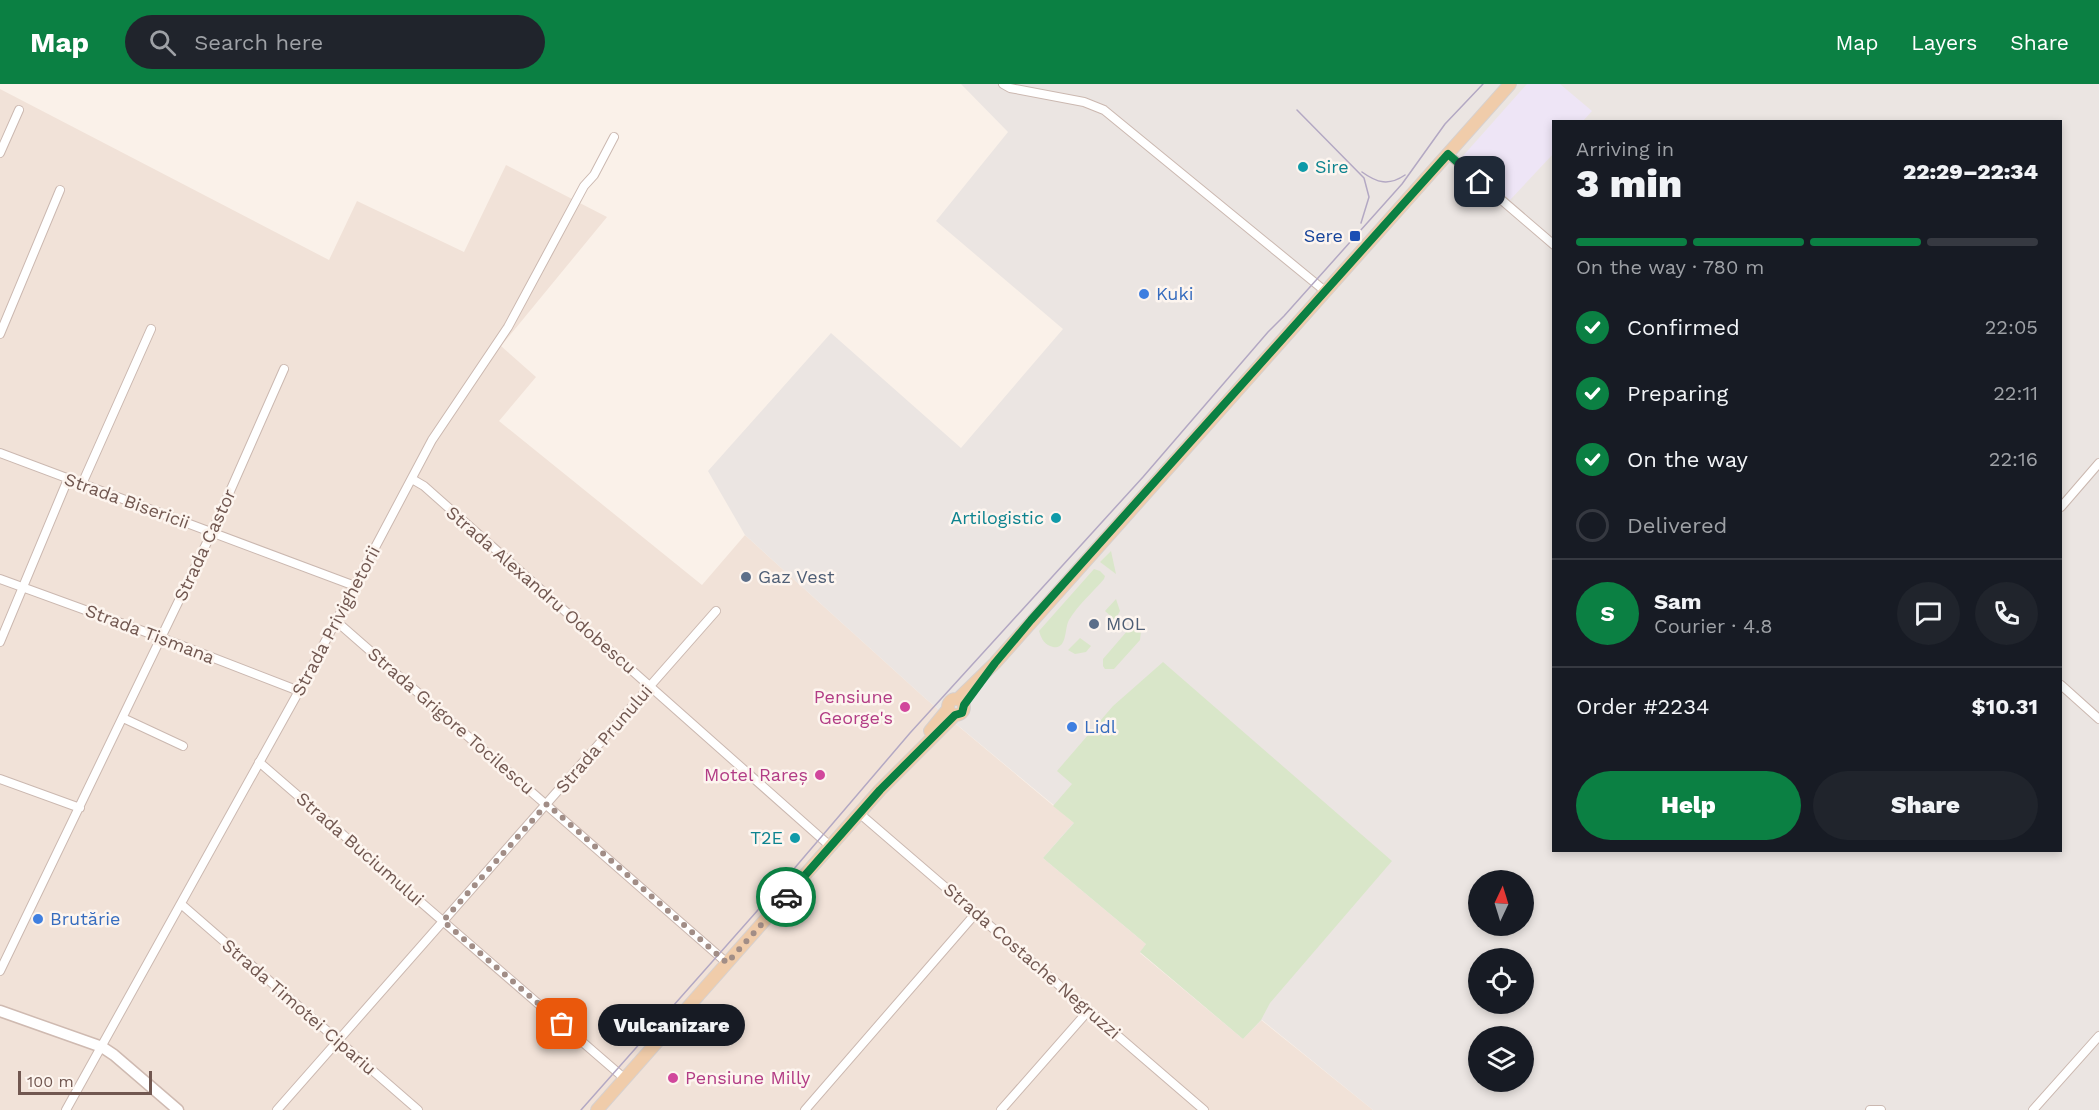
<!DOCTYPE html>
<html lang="en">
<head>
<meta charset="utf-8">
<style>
  :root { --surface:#171b24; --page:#20242c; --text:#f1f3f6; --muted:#9ea1a6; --line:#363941; --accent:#0b8043 }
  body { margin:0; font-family:"Work Sans",sans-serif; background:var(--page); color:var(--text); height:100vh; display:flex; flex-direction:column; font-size:22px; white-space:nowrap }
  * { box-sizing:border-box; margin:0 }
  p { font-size:20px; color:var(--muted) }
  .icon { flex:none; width:33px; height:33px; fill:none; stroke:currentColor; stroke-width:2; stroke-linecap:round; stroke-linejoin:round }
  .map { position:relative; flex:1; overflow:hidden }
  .panel { position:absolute; left:1552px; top:36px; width:510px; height:732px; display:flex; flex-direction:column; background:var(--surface); border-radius:0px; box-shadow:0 3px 9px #0003 }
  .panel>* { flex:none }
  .needle { width:39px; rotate:4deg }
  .tools { position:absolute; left:1468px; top:786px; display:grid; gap:12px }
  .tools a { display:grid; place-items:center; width:66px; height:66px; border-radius:50%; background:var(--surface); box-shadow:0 3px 9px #0003; font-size:30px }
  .scale { position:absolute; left:18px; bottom:15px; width:134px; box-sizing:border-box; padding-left:6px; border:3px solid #715750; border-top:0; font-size:16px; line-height:21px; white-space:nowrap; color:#715750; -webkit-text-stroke:4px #fdf5ef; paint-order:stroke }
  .pin { position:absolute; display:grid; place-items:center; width:51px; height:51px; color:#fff; margin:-26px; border-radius:12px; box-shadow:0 3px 9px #0006 }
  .courier { position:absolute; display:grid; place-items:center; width:60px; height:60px; margin:-30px; border:4px solid #0b8043; border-radius:50%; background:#fff; color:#222; box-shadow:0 2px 8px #0007 }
  .bubble { position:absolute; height:42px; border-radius:21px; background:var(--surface); box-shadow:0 3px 9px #0003; font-size:20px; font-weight:800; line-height:42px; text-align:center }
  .summary em { font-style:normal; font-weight:800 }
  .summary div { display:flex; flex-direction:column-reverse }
  .summary { display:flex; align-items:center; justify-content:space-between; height:102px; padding:0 24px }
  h1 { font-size:39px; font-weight:800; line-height:45px }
  .bar { display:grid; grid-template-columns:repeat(4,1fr); gap:9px 6px; align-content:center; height:72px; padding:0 24px }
  .bar i { height:8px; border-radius:4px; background:var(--line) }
  .bar .selected { background:var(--accent) }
  .bar p { grid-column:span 4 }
  .line { display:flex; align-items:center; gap:15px; padding:0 24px; border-top:2px solid var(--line) }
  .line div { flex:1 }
  .round { display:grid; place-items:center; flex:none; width:63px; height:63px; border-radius:32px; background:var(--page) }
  ol { padding:0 24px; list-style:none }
  li { display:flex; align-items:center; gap:18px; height:66px }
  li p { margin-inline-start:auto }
  li .icon { padding:6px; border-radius:50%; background:var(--accent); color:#fff; stroke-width:4 }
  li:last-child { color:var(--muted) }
  li i { width:33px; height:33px; border:3px solid var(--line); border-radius:50% }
  .action { display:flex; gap:12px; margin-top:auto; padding:12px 24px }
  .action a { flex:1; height:69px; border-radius:36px; background:var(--accent); color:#fff; font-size:24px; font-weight:800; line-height:69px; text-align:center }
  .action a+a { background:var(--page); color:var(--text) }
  header { display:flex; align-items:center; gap:36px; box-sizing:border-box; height:84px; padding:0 30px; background:var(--accent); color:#fff }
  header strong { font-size:28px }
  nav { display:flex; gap:33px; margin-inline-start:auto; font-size:21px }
  .search { width:420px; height:54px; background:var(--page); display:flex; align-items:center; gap:15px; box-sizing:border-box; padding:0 21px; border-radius:33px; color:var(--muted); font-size:22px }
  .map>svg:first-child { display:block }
  .residential { fill:#f1e2d8 }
  .industrial { fill:#ebe5e2; fill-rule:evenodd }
  .education { fill:#eee5f6 }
  .green { fill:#d9e6c9 }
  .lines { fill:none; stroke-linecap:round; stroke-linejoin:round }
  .street-casing { stroke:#cbb8b0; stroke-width:10 }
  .secondary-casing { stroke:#cfbab1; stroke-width:13 }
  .primary-casing { stroke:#d7d0ce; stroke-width:14 }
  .street { stroke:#fff; stroke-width:8 }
  .secondary { stroke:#fff; stroke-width:10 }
  .primary { stroke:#f0ccaa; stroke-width:12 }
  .tram { stroke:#b3a8c3; stroke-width:1.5 }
  .done { stroke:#a18d86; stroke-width:6; stroke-dasharray:0 10.8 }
  .route { stroke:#0b8043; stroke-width:8 }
  .culture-dot { fill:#0f9aa8; stroke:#fdf5ef; stroke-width:2 }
  .transit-dot { fill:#1a4fb4; stroke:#fdf5ef; stroke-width:2 }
  .shop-dot { fill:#3f7fe0; stroke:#fdf5ef; stroke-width:2 }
  .service-dot { fill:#5c6f8a; stroke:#fdf5ef; stroke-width:2 }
  .hotel-dot { fill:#d1479c; stroke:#fdf5ef; stroke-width:2 }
  .labels { text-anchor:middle; stroke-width:5; stroke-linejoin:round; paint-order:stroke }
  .culture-label { font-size:18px; fill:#0d838f; stroke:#fdf5ef; text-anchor:end }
  .transit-label { font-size:18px; fill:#164399; stroke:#fdf5ef; text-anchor:end }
  .shop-label { font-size:18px; fill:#366cbe; stroke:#fdf5ef; text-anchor:start }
  .street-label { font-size:18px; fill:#715750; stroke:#fdf5ef }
  .service-label { font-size:18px; fill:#4e5e75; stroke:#fdf5ef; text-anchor:start }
  .hotel-label { font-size:18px; fill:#b23c85; stroke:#fdf5ef; text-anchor:end }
</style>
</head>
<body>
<header>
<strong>Map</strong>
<div class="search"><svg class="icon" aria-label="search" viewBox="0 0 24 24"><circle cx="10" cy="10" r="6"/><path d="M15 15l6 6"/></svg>Search here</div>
<nav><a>Map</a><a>Layers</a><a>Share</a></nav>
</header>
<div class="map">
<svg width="2099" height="1026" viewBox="0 0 2099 1026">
  <rect width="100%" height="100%" fill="#faf1e9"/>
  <path class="residential" d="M0,5l329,171 28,-59 107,51 42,-87 101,52 -106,129 35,31 -37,44 203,164 43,-50 181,164 148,124 -31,35 103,86 -6,9 103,86 18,-19 112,90h-1373z"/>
  <path class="industrial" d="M961,0h1138v1026h-726l-111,-90 -19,19 -103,-87 6,-8 -103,-86 31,-36 -148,-123 -181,-164 -37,-64 123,-138 130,115 102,-119 -127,-108 72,-89zM1554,38h507v728h-507zM1479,796h45v46h-45zM1479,874h45v46h-45zM1479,952h45v46h-45z"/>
  <path class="education" d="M1527,0h33l32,27 -9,10 -29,1v31l-44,47 -48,-43z"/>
  <path class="green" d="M1111,467l5,23 -16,-12z
    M1094,485l6,2 5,5 -1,3c-11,13 -26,26 -35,41 -5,8 -1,33 -19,26 -7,-3 -9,-9 -11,-15z
    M1116,515l4,12 -5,9 -10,-9z
    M1133,544l8,3 -1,9 -26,29h-9l-2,-3v-7l25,-29z
    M1080,554l11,8 -5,6 -11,2 -7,-4z
    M1163,578l229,199 -122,142 -9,17 -18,19 -103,-87 6,-8 -103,-86 31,-35 -21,-17 19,-22 -15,-13 56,-65z"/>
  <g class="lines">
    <defs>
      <path id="street" d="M1003,0l7,4 74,14 20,8 221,181
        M0,69l19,-43
        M1448,70l106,91
        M0,250l60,-144
        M0,369l355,133
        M412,395l12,7 406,360
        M82,400l69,-155
        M2061,423l38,-44
        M0,495l162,59 137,53
        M336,537l391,342
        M0,558l68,-163
        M2061,601l38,34
        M123,634l60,28
        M259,678l365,316
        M0,695l80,29
        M859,729l345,297
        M181,820l237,206
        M0,887l212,-439 72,-163
        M66,1026l233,-419 133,-251 76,-113 76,-141 10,-11 20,-38
        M277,1026l439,-499
        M805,1026l171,-197
        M1001,1026l88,-100
        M1870,1026h11
        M2033,1026l66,-74"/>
      <path id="secondary" d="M0,927l102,36 12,8 64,55"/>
      <path id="primary" d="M948 623a8 8 0 1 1 16 0a8 8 0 1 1-16 0Z
        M958,615l37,-36 515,-579
        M930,647l18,-22
        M597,1026l283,-320 75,-75"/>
    </defs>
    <use href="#street" class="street-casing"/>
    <use href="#secondary" class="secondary-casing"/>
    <use href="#primary" class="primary-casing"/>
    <use href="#street" class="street"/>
    <use href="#secondary" class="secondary"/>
    <use href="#primary" class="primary"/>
    <path class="tram" d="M1297,26l67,68 5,19 -8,26
      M1362,88c15,11 27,14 43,3
      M581,1026l200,-226 129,-151 233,-256 125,-145 16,-16 118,-132 43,-60 38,-40"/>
  </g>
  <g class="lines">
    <path class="done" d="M562,940l-119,-103 104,-117 180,159 59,-66"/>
    <path class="route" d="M786,813l94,-107 75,-75 7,-2 2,-8 31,-42 36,-43 417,-466 32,28"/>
  </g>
  <g class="culture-dot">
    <circle cx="1303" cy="83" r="6"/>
    <circle cx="1056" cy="434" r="6"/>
    <circle cx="795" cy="754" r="6"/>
  </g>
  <rect class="transit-dot" x="1349" y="146" width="12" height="12" rx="3"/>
  <g class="shop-dot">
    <circle cx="1144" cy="210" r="6"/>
    <circle cx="1072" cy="643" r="6"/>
    <circle cx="38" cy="835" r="6"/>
  </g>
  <g class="service-dot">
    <circle cx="746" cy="493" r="6"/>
    <circle cx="1094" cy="540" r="6"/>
  </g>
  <g class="hotel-dot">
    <circle cx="905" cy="623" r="6"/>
    <circle cx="820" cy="691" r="6"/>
    <circle cx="673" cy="994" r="6"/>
  </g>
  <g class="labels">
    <g class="culture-label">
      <text x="1315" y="89" text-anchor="start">Sire</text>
      <text x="1044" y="440">Artilogistic</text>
      <text x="783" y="760">T2E</text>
    </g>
    <g class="transit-label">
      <text x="1343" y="158">Sere</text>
    </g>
    <g class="shop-label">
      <text x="1156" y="216">Kuki</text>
      <text x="1084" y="649">Lidl</text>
      <text x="50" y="841">Brutărie</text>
    </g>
    <g class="street-label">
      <text transform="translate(127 417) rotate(20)" y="6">Strada Bisericii</text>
      <text transform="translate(205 461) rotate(-65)" y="6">Strada Castor</text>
      <text transform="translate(541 506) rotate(41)" y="6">Strada Alexandru Odobescu</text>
      <text transform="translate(336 537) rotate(-62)" y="6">Strada Privighetorii</text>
      <text transform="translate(150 550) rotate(21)" y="6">Strada Tismana</text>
      <text transform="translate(451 637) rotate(41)" y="6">Strada Grigore Tocilescu</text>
      <text transform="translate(604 655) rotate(-49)" y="6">Strada Prunului</text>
      <text transform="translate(360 765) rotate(41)" y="6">Strada Buciumului</text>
      <text transform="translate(1032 877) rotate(41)" y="6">Strada Costache Negruzzi</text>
      <text transform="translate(299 923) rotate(41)" y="6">Strada Timotei Cipariu</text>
    </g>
    <g class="service-label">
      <text x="758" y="499">Gaz Vest</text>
      <text x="1106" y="546">MOL</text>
    </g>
    <g class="hotel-label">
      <text x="893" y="619">Pensiune<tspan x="893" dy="21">George's</tspan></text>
      <text x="808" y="697">Motel Rareș</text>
      <text x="685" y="1000" text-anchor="start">Pensiune Milly</text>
    </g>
  </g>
</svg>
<div class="tools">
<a><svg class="needle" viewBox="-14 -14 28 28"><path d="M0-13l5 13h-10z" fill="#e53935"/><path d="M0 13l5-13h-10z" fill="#9ea1a6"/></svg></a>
<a><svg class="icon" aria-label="locate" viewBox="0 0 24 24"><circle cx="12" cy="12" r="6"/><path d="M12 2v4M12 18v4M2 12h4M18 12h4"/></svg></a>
<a><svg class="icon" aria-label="layers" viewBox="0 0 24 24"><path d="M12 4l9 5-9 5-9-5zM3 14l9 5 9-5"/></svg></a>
</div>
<div class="scale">100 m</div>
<div class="pin" style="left:562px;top:940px;background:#ea580c"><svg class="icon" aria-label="bag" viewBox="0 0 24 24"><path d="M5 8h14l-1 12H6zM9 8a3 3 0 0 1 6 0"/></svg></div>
<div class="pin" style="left:1480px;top:98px;background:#1f2937"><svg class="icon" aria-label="home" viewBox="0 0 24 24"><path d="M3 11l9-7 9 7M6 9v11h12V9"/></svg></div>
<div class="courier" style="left:786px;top:813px"><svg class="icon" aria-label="car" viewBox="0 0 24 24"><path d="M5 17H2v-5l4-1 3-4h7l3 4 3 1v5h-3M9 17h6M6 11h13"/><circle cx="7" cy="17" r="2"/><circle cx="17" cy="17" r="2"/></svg></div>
<div class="bubble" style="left:598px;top:920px;width:147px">Vulcanizare</div>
<section class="panel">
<div class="summary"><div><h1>3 min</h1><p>Arriving in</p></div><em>22:29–22:34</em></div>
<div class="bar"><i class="selected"></i><i class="selected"></i><i class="selected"></i><i></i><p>On the way · 780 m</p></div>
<ol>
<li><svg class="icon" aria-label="check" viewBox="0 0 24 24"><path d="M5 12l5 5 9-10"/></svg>Confirmed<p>22:05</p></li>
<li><svg class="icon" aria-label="check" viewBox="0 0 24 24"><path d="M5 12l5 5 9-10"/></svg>Preparing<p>22:11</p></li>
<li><svg class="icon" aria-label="check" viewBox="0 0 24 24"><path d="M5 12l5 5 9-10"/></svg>On the way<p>22:16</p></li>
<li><i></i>Delivered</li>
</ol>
<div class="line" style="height:108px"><b class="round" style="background:var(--accent);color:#fff">S</b><div><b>Sam</b><p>Courier · 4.8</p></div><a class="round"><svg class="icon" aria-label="chat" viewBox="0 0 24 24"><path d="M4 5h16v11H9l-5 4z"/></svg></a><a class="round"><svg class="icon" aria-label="phone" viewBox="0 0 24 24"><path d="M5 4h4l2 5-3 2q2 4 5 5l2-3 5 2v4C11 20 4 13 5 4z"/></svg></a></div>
<div class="line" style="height:78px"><div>Order #2234</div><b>$10.31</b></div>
<div class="action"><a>Help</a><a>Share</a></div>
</section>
</div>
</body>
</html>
